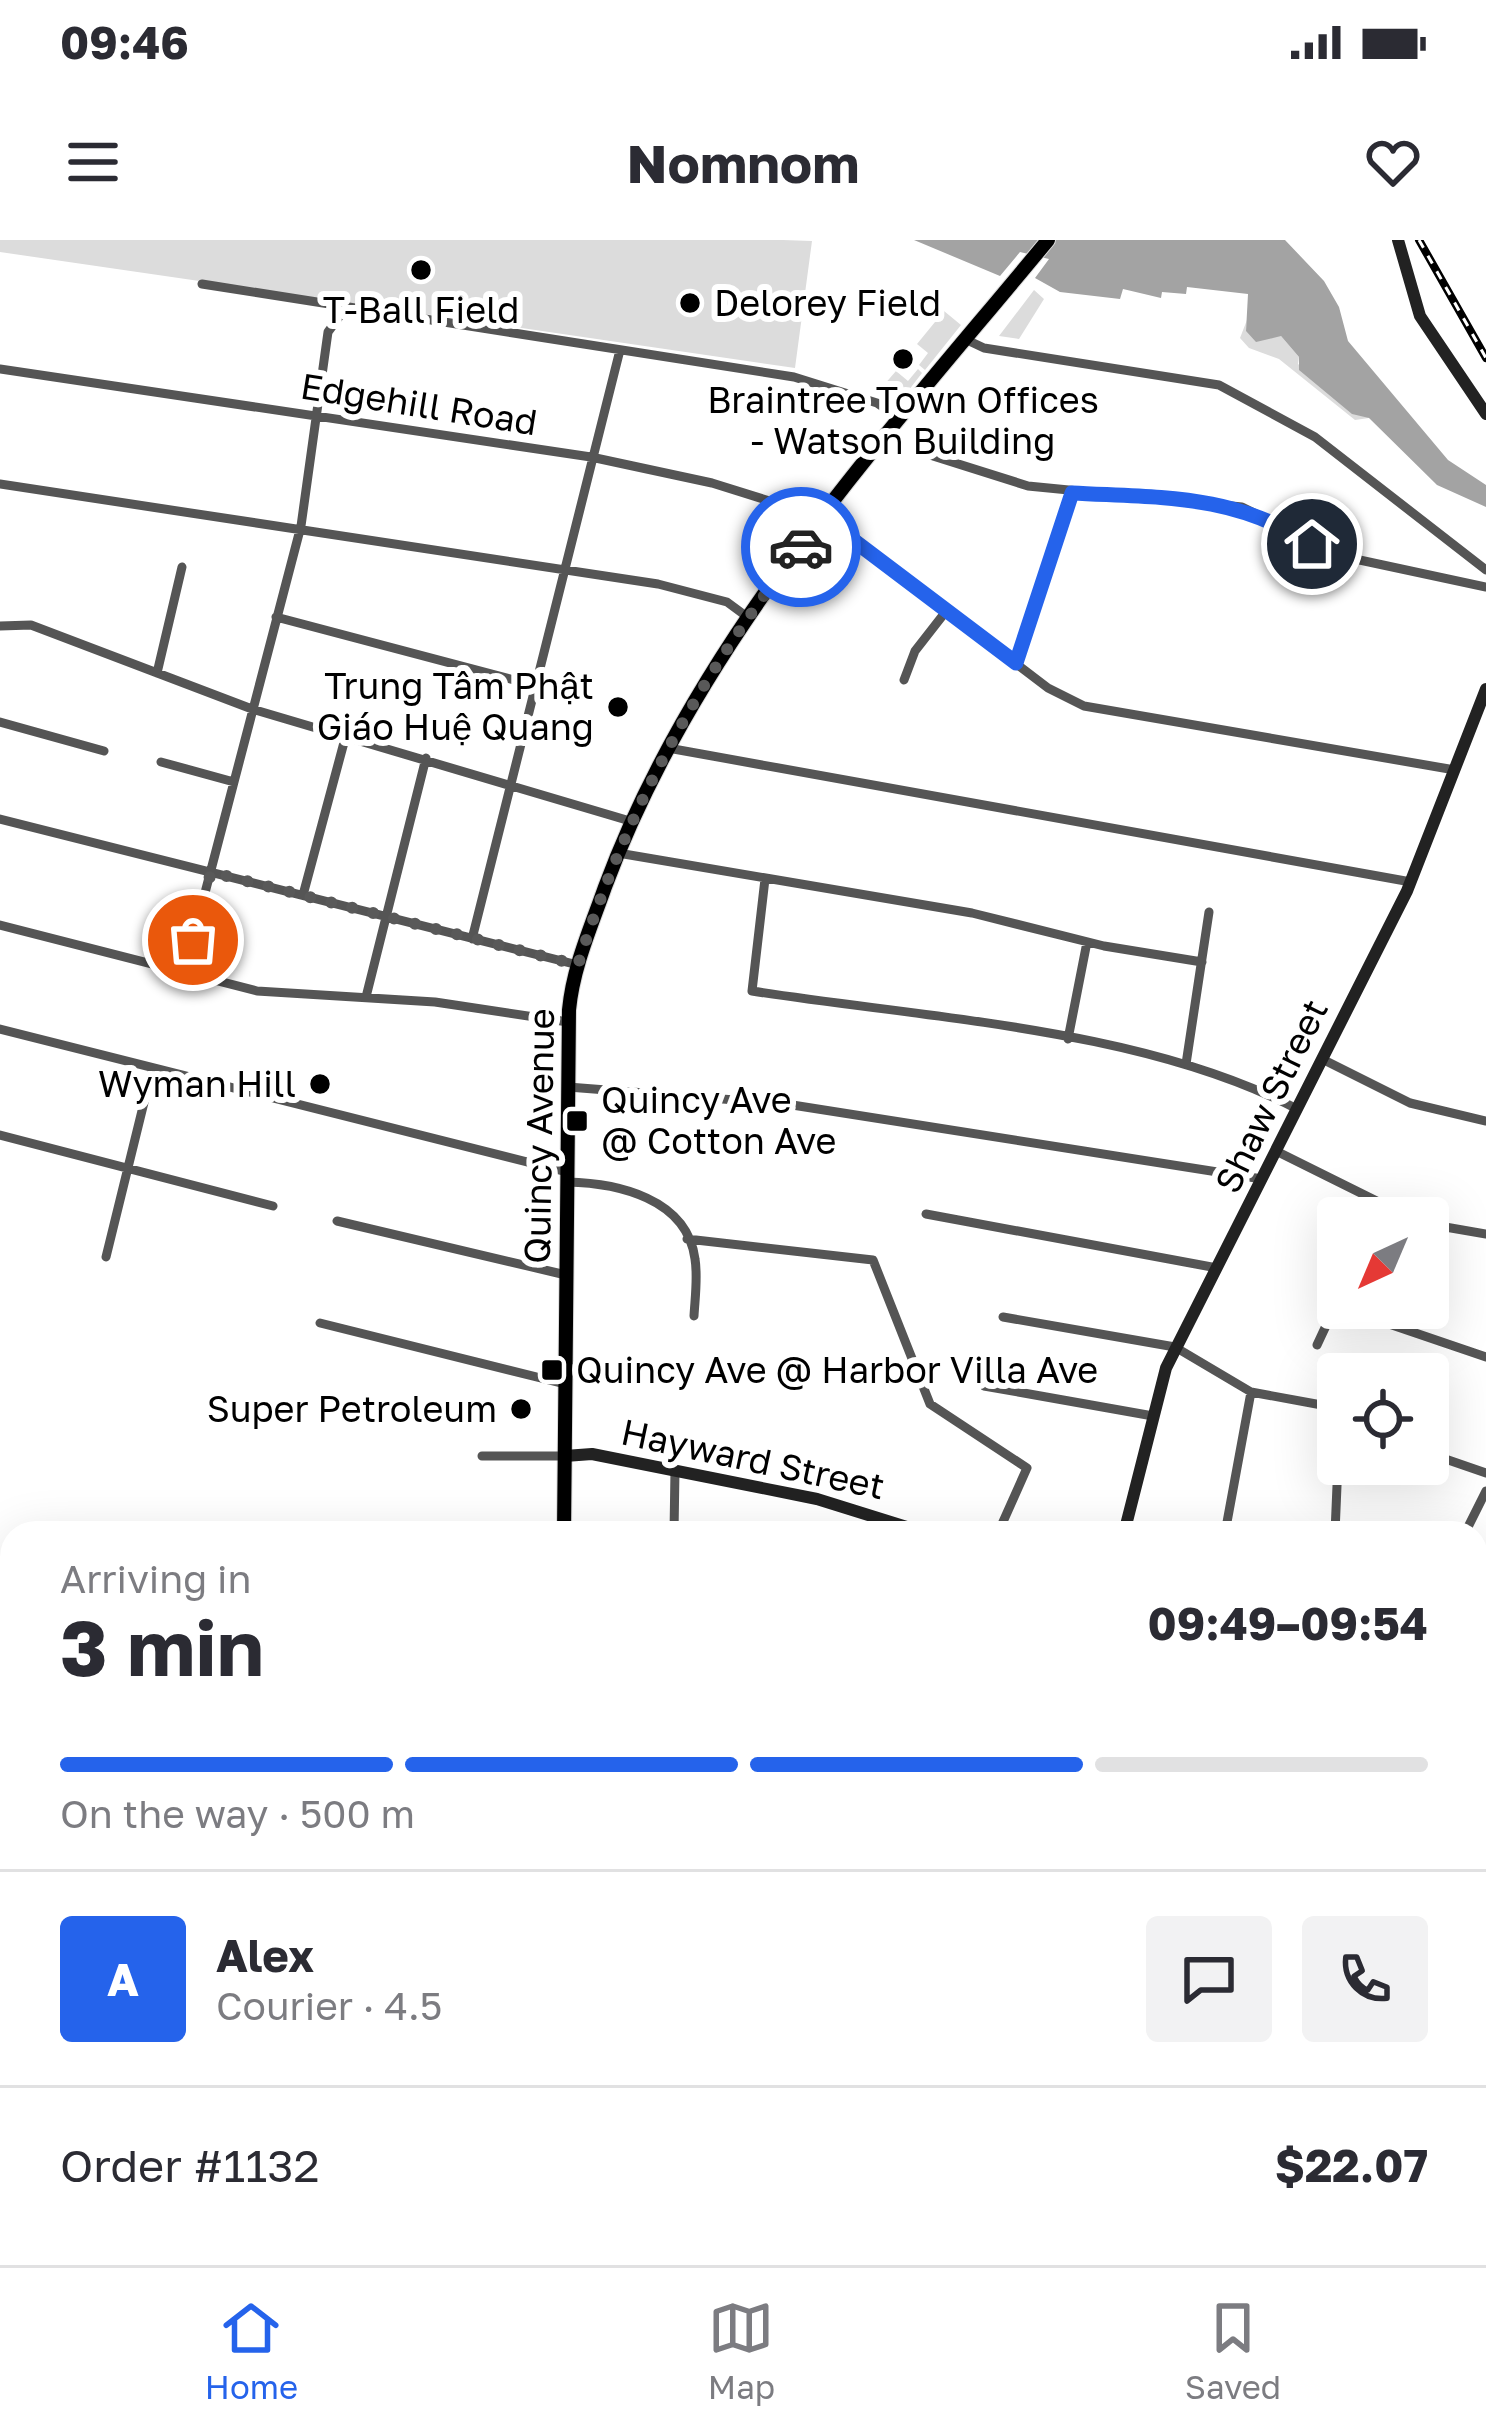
<!DOCTYPE html>
<html lang="en">
<head>
<meta charset="utf-8">
<style>
  :root { --surface:#fff; --page:#f2f2f3; --text:#2b2b33; --muted:#7c7c81; --line:#e1e1e2; --accent:#2563eb }
  body { margin:0; font-family:"Golos Text",sans-serif; background:var(--page); color:var(--text); height:100vh; display:flex; flex-direction:column; font-size:45px; white-space:nowrap }
  * { box-sizing:border-box; margin:0 }
  p { font-size:39px; color:var(--muted) }
  .icon { flex:none; width:66px; height:66px; fill:none; stroke:currentColor; stroke-width:2; stroke-linecap:round; stroke-linejoin:round }
  .map { position:relative; flex:1; overflow:hidden }
  .panel { position:absolute; left:0px; top:1281px; width:1488px; height:744px; display:flex; flex-direction:column; background:var(--surface); border-radius:36px 36px 0 0; box-shadow:0 12px 48px #0002 }
  .panel>* { flex:none }
  .needle { width:78px; rotate:224deg }
  .controls { position:absolute; left:1317px; top:957px; display:grid; gap:24px }
  .controls a { display:grid; place-items:center; width:132px; height:132px; border-radius:12px; background:var(--surface); box-shadow:0 12px 48px #0002; font-size:60px }
  .pin { position:absolute; display:grid; place-items:center; width:102px; height:102px; color:#fff; margin:-51px; border:6px solid #fff; border-radius:50%; box-shadow:0 3px 12px #0007 }
  .courier { position:absolute; display:grid; place-items:center; width:120px; height:120px; margin:-60px; border:9px solid #2563eb; border-radius:50%; background:#fff; color:#222; box-shadow:0 3px 15px #0007 }
  .overview em { font-style:normal; font-weight:700 }
  .overview div { display:flex; flex-direction:column-reverse }
  .overview { display:flex; align-items:center; justify-content:space-between; height:204px; padding:0 60px }
  h1 { font-size:78px; font-weight:700; line-height:90px }
  .bar { display:grid; grid-template-columns:repeat(4,1fr); gap:18px 12px; align-content:center; height:144px; padding:0 60px }
  .bar i { height:15px; border-radius:9px; background:var(--line) }
  .bar .current { background:var(--accent) }
  .bar p { grid-column:span 4 }
  .line { display:flex; align-items:center; gap:30px; padding:0 60px; border-top:3px solid var(--line) }
  .line div { flex:1 }
  .round { display:grid; place-items:center; flex:none; width:126px; height:126px; border-radius:12px; background:var(--page) }
  .status { display:flex; justify-content:space-between; align-items:center; height:84px; padding:0 60px; background:var(--surface); direction:ltr }
  .status svg { height:33px; fill:currentColor }
  header { display:flex; justify-content:space-between; align-items:center; height:156px; padding:0 60px; background:var(--surface); font-size:54px; font-weight:700 }
  .tab-bar { display:flex; justify-content:space-around; align-items:center; height:168px; border-top:3px solid var(--line); background:var(--surface); font-size:33px; color:var(--muted) }
  .tab-bar a { display:grid; justify-items:center; gap:6px }
  .tab-bar .current { color:var(--accent) }
  .map>svg:first-child { display:block }
  .green { fill:#dcdcdc }
  .water { fill:#a3a3a3 }
  .lines { fill:none; stroke-linecap:round; stroke-linejoin:round }
  .primary-casing { stroke:#dbdbdb; stroke-width:16 }
  .street { stroke:#555; stroke-width:9 }
  .secondary { stroke:#222; stroke-width:12 }
  .primary { stroke:#000; stroke-width:14 }
  .rail-casing { stroke:#000; stroke-width:8 }
  .rail { stroke:#fff; stroke-width:3; stroke-dasharray:9; stroke-linecap:butt }
  .done { stroke:#595959; stroke-width:12; stroke-dasharray:0 21.6 }
  .route { stroke:#2563eb; stroke-width:15 }
  .poi-dot { fill:#000; stroke:#fff; stroke-width:4.5 }
  .labels { text-anchor:middle; stroke-width:12; stroke-linejoin:round; paint-order:stroke }
  .poi-label { font-size:36px; fill:#000; stroke:#fff; text-anchor:start }
  .street-label { font-size:36px; fill:#000; stroke:#fff }
</style>
</head>
<body>
<div class="status"><b>09:46</b><svg viewBox="0 0 49 12"><path d="M0 12V9h3v3zM5 12V6h3v6zM10 12V3h3v9zM15 12V0h3v12zM26 1h20v11H26zM47 4h2v5h-2z"/></svg></div>
<header><svg class="icon" aria-label="menu" viewBox="0 0 24 24"><path d="M4 6h16M4 12h16M4 18h16"/></svg>Nomnom<svg class="icon" aria-label="heart" viewBox="0 0 24 24"><path d="M12 20l-8-8c-3-5 5-10 8-4 3-6 11-1 8 4z"/></svg></header>
<div class="map">
<svg width="1486" height="2025" viewBox="0 0 1486 2025">
  <rect width="100%" height="100%" fill="#fff"/>
  <path class="green" d="M0,0h783l29,1 -17,127 -795,-116z
    M1034,50l10,9 -25,40 -20,-3z
    M944,71l17,14 -36,45 -6,-5 9,-12 -11,-9z
    M1247,80l-1,11 35,5 18,21 -1,7 71,54 -14,2 -76,-61 -30,-11 -9,-10z
    M918,129l4,4 -20,26 -25,-6 19,-22 12,10z
    M1476,1314l10,5v190l-5,-2 -5,7z"/>
  <path class="water" d="M914,0h371l39,41 15,26 9,34 100,119 38,25v22l-49,-22 -68,-67 -17,-4 -53,-44v-13l-18,-21 -25,6 -10,-11 2,-37 -61,-7 -1,7 -24,-2 -1,6 -38,-9 -3,10 -60,-7 -25,-14 14,-19 -29,-7 -20,24z"/>
  <g class="lines">
    <defs>
      <path id="primary" d="M564,1293l5,-523c4,-43 22,-83 36,-123 92,-248 277,-446 443,-647
        M560,2025v-12"/>
    </defs>
    <use href="#primary" class="primary-casing"/>
    <path class="street" d="M202,44l592,93 83,26 24,16
      M967,100l17,8 235,37 96,52 171,133
      M0,129l591,88 121,26 112,35 224,170 36,18 371,64
      M933,216l95,30 214,21 99,49 145,31
      M0,244l658,100 69,18 19,14
      M276,377l257,68
      M0,386l31,-1 221,84 378,112
      M1016,423l56,-170
      M157,433l25,-106
      M904,440l11,-29 32,-41
      M0,482l104,29
      M668,508l743,134
      M161,522l73,20
      M0,579l578,146
      M618,613l354,60 132,33 98,16
      M765,639l-13,112c172,27 390,37 545,118
      M303,655l43,-160
      M0,685l257,66 178,11 133,20
      M472,699l148,-589
      M184,733l117,-447 27,-194 16,-22
      M366,757l60,-239
      M0,789l567,143
      M1068,799l19,-97
      M1322,819l88,44 76,18
      M1186,824l23,-152
      M568,847l218,17 476,75
      M0,895l273,71
      M1276,911l135,67
      M567,942c50,1 120,16 128,77 3,18 0,39 -1,57
      M926,974l291,54
      M337,981l229,54
      M1428,984l58,10
      M687,999l186,21 57,144 97,64 -29,65
      M106,1017l46,-187
      M1342,1068l144,49
      M1003,1077l172,30 76,45 87,16
      M320,1083l245,61
      M1317,1105l21,-45
      M984,1146l169,30
      M1428,1213l58,20
      M482,1216h83
      M674,1293l1,-63
      M1225,1293l26,-141
      M1335,1293l3,-71
      M1465,1293l21,-42
      M1476,1572l10,5
      M1476,1695l10,-19
      M1476,1962l10,-20
      M204,2013l15,12
      M355,2025l1,-12
      M988,2025l7,-12
      M1252,2025l2,-12"/>
    <path class="secondary" d="M1398,0l22,76 66,98
      M565,1216l27,-2 225,45 109,34
      M1124,1293l42,-165 241,-477 79,-202
      M1476,1771l10,5
      M897,2025l8,-12"/>
    <use href="#primary" class="primary"/>
    <defs>
      <path id="rail" d="M1419,0l67,118"/>
    </defs>
    <use href="#rail" class="rail-casing"/>
    <use href="#rail" class="rail"/>
  </g>
  <g class="lines">
    <path class="done" d="M193,700l18,-68 367,93c48,-154 123,-292 223,-418"/>
    <path class="route" d="M801,307l23,-29 192,145 56,-170c93,5 160,1 240,51"/>
  </g>
  <g class="poi-dot">
    <circle cx="421" cy="30" r="12"/>
    <circle cx="690" cy="63" r="12"/>
    <circle cx="903" cy="119" r="12"/>
    <circle cx="618" cy="467" r="12"/>
    <circle cx="320" cy="844" r="12"/>
    <rect x="565" y="869" width="24" height="24" rx="6"/>
    <rect x="540" y="1118" width="24" height="24" rx="6"/>
    <circle cx="521" cy="1169" r="12"/>
  </g>
  <g class="labels">
    <g class="poi-label">
      <text x="714" y="76">Delorey Field</text>
      <text x="421" y="83" text-anchor="middle">T-Ball Field</text>
      <text x="903" y="173" text-anchor="middle">Braintree Town Offices<tspan x="903" dy="41">- Watson Building</tspan></text>
      <text x="594" y="459" text-anchor="end">Trung Tâm Phật<tspan x="594" dy="41">Giáo Huệ Quang</tspan></text>
      <text x="296" y="857" text-anchor="end">Wyman Hill</text>
      <text x="601" y="873">Quincy Ave<tspan x="601" dy="41">@ Cotton Ave</tspan></text>
      <text x="576" y="1143">Quincy Ave @ Harbor Villa Ave</text>
      <text x="497" y="1182" text-anchor="end">Super Petroleum</text>
    </g>
    <g class="street-label">
      <text transform="translate(419 164) rotate(9)" y="13">Edgehill Road</text>
      <text transform="translate(1271 856) rotate(-64)" y="13">Shaw Street</text>
      <text transform="translate(539 896) rotate(-89)" y="13">Quincy Avenue</text>
      <text transform="translate(753 1219) rotate(12)" y="13">Hayward Street</text>
    </g>
  </g>
</svg>
<div class="controls">
<a><svg class="needle" viewBox="-14 -14 28 28"><path d="M0-13l5 13h-10z" fill="#e53935"/><path d="M0 13l5-13h-10z" fill="#7c7c81"/></svg></a>
<a><svg class="icon" aria-label="locate" viewBox="0 0 24 24"><circle cx="12" cy="12" r="6"/><path d="M12 2v4M12 18v4M2 12h4M18 12h4"/></svg></a>
</div>
<div class="pin" style="left:193px;top:700px;background:#ea580c"><svg class="icon" aria-label="bag" viewBox="0 0 24 24"><path d="M5 8h14l-1 12H6zM9 8a3 3 0 0 1 6 0"/></svg></div>
<div class="pin" style="left:1312px;top:304px;background:#1f2937"><svg class="icon" aria-label="home" viewBox="0 0 24 24"><path d="M3 11l9-7 9 7M6 9v11h12V9"/></svg></div>
<div class="courier" style="left:801px;top:307px"><svg class="icon" aria-label="car" viewBox="0 0 24 24"><path d="M5 17H2v-5l4-1 3-4h7l3 4 3 1v5h-3M9 17h6M6 11h13"/><circle cx="7" cy="17" r="2"/><circle cx="17" cy="17" r="2"/></svg></div>
<section class="panel">
<div class="overview"><div><h1>3 min</h1><p>Arriving in</p></div><em>09:49–09:54</em></div>
<div class="bar"><i class="current"></i><i class="current"></i><i class="current"></i><i></i><p>On the way · 500 m</p></div>
<div class="line" style="height:216px"><b class="round" style="background:var(--accent);color:#fff">A</b><div><b>Alex</b><p>Courier · 4.5</p></div><a class="round"><svg class="icon" aria-label="chat" viewBox="0 0 24 24"><path d="M4 5h16v11H9l-5 4z"/></svg></a><a class="round"><svg class="icon" aria-label="phone" viewBox="0 0 24 24"><path d="M5 4h4l2 5-3 2q2 4 5 5l2-3 5 2v4C11 20 4 13 5 4z"/></svg></a></div>
<div class="line" style="height:156px"><div>Order #1132</div><b>$22.07</b></div>
</section>
</div>
<nav class="tab-bar">
<a class="current"><svg class="icon" aria-label="home" viewBox="0 0 24 24"><path d="M3 11l9-7 9 7M6 9v11h12V9"/></svg>Home</a>
<a><svg class="icon" aria-label="map" viewBox="0 0 24 24"><path d="M3 6l6-2 6 2 6-2v14l-6 2-6-2-6 2zM9 4v14M15 6v14"/></svg>Map</a>
<a><svg class="icon" aria-label="saved" viewBox="0 0 24 24"><path d="M7 4h10v16l-5-4-5 4z"/></svg>Saved</a>
</nav>
</body>
</html>
